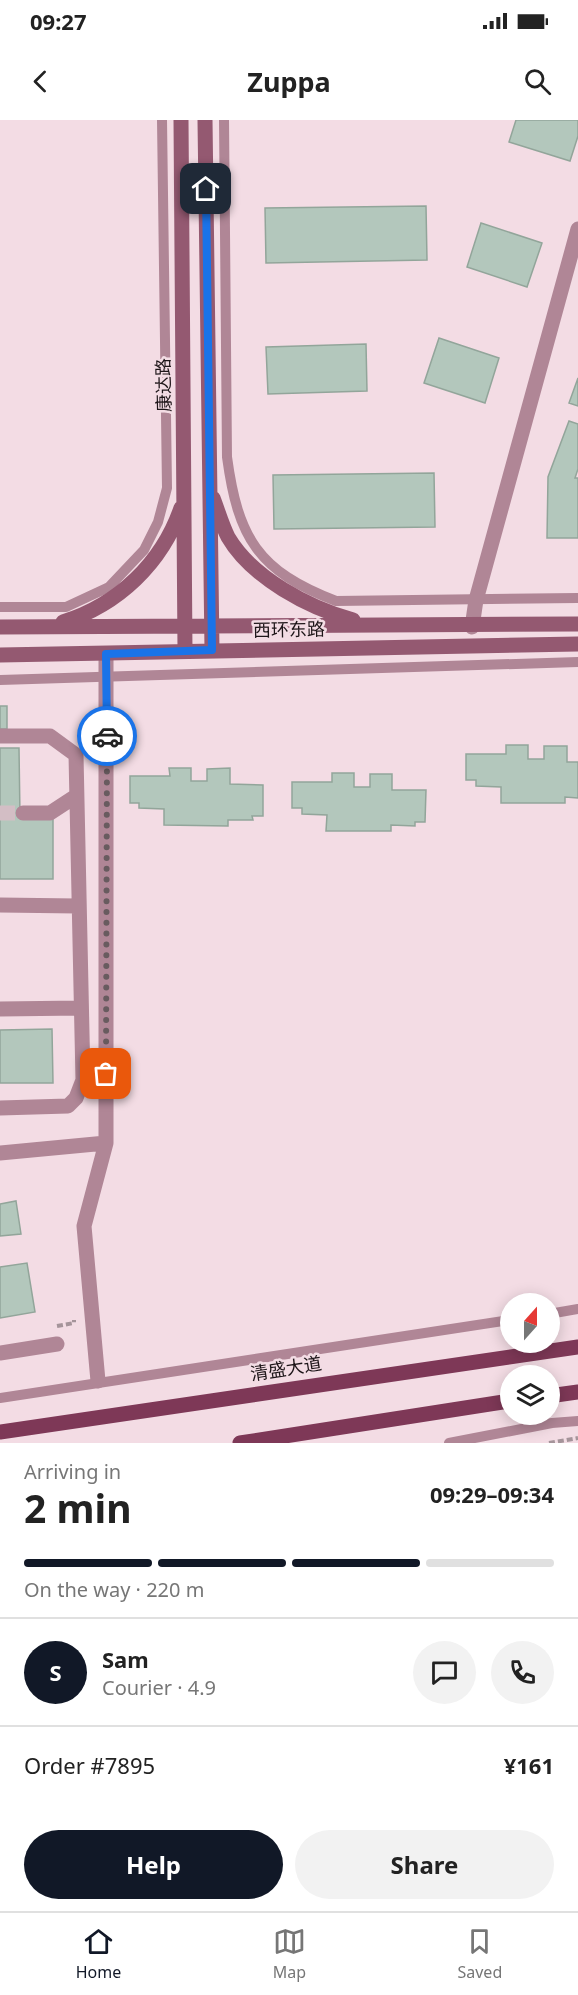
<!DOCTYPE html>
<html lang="en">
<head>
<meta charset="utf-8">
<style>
  :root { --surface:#fff; --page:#f2f2f2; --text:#222; --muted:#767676; --line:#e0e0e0; --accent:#111827 }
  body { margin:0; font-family:"Noto Sans","Noto Sans SC",sans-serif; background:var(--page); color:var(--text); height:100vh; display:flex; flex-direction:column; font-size:22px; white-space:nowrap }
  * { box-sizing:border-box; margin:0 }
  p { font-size:20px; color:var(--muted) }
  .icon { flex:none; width:33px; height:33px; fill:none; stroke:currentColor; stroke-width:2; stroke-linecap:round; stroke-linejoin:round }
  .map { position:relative; height:1323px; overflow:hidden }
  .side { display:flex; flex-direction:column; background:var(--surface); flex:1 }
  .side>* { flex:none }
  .needle { width:39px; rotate:21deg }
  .controls { position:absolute; left:500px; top:1173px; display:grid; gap:12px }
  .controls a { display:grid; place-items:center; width:60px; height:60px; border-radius:50%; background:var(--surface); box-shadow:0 3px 15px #0003; font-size:30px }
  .pin { position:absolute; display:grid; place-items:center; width:51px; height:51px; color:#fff; margin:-26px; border-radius:12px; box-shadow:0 3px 9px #0006 }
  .courier { position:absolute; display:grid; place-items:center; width:60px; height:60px; margin:-30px; border:4px solid #1a73e8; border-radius:50%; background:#fff; color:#222; box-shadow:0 2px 8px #0007 }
  .headline em { font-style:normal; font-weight:700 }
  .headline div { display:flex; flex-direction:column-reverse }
  .headline { display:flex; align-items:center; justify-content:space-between; height:102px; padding:0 24px }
  h1 { font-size:39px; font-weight:700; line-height:45px }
  .bar { display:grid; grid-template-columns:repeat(4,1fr); gap:9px 6px; align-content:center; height:72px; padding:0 24px }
  .bar i { height:8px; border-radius:4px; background:var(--line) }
  .bar .active { background:var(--accent) }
  .bar p { grid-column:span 4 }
  .line { display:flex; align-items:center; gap:15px; padding:0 24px; border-top:2px solid var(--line) }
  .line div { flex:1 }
  .round { display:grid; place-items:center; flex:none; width:63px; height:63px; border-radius:32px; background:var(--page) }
  .primary-button { display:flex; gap:12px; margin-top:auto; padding:12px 24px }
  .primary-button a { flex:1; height:69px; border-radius:36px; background:var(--accent); color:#fff; font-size:24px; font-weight:700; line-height:69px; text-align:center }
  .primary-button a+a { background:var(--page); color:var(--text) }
  .status { display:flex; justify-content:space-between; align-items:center; height:42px; padding:0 30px; background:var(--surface); direction:ltr }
  .status svg { height:16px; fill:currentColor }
  header { display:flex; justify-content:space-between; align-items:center; height:78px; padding:0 24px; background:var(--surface); font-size:27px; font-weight:700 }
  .tab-bar { display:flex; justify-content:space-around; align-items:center; height:84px; border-top:2px solid var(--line); background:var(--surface); font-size:16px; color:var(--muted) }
  .tab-bar a { display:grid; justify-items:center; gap:3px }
  .tab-bar .active { color:var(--accent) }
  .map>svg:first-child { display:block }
  .building { fill:#b3c7bc; stroke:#92a59a; stroke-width:1.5 }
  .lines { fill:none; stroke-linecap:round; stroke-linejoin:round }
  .street-tunnel { stroke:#d3bec5; stroke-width:15; stroke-dasharray:15 8; stroke-linecap:butt }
  .path { stroke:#a5949a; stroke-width:4; stroke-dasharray:6 3; stroke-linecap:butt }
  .lane { stroke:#b08696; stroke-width:10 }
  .street { stroke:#b08696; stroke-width:15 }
  .secondary { stroke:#945971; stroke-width:15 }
  .primary { stroke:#7e3857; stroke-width:15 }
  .done { stroke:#685b5f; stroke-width:6; stroke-dasharray:0 10.8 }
  .route { stroke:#1a73e8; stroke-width:8 }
  .labels { text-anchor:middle; stroke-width:5; stroke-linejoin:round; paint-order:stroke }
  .street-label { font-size:18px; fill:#1d1518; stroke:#f3dce4 }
</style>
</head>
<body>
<div class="status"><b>09:27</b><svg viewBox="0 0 49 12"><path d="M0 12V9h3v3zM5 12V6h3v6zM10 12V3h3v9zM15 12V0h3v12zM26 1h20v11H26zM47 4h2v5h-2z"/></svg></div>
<header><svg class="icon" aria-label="back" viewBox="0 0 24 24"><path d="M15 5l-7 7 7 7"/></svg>Zuppa<svg class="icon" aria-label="search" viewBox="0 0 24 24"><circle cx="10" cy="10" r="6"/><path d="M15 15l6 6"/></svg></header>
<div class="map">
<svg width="578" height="1323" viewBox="0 0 578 1323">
  <rect width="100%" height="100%" fill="#f3dce4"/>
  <path class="building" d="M516,0h62v16l-8,25 -61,-19z
    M426,86l1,54 -161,3 -1,-55z
    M481,103l61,20 -15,44 -60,-20z
    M439,218l60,20 -14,45 -61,-20z
    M366,224l1,47 -99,3 -2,-47z
    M578,258v28l-9,-3z
    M569,301l9,3v45l-3,9h3v60h-31l1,-61z
    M434,353l1,54 -161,2 -1,-54z
    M0,586h7v23h-7z
    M506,625h22v14h16v-13h23v16h11v36l-13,-1v6h-64v-16l-25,-1v-6h-10v-26h40z
    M0,628h19l1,69h33v62h-53z
    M0,628h19l1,69h33v62h-53z
    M169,648h22v13h16v-12l23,-1v16l33,1v31h-11l1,4h-25v6l-64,-1v-16l-25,-1v-5h-9v-27h40z
    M332,653h22v14h16v-13h22v16h34l-1,32h-10v4l-24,-1v6h-65l1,-16 -25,-1v-6h-10v-26h40z
    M52,909l1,54h-53v-53z
    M52,909l1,54h-53v-53z
    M16,1081l5,33 -21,2v-32z
    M27,1143l8,49 -35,6v-51z"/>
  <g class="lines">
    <path class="street-tunnel" d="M0,693h23"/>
    <path class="path" d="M57,1206l17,-3v-3
      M549,1323l29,-5"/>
    <path class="lane" d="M224,0l3,337c11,81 31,114 109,144l242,-3
      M0,487h66l43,-20 35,-37 14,-28 9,-34 -5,-368
      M0,560l578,-18
      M549,1194l29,-5
      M0,1278l510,-78
      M449,1323l103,-20 26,-2"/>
    <path class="street" d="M472,507l4,-27 102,-371
      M0,616h50l26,19 7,325 -7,18 -8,8 -68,2
      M23,693h27l26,-17
      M0,785l77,1
      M0,889l81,-1
      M0,1033l106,-10
      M0,1233l57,-9
      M98,1261l-14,-155 22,-83v-489"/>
    <path class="secondary" d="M181,0l4,531
      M205,0l7,530
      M213,378c5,13 9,27 15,39 24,41 81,71 125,83
      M63,502c55,-17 99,-59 118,-114
      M0,507l578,-3
      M0,535l578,-11"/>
    <path class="primary" d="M549,1276l29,-4
      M0,1312l578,-85
      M240,1323l270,-42"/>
  </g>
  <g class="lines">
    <path class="done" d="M106,954l1,-338"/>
    <path class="route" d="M107,616l-1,-82 106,-4 -6,-461"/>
  </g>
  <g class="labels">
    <g class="street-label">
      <text transform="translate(164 265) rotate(-91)" y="6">康达路</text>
      <text transform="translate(289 510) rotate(-1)" y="6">西环东路</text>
      <text transform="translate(286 1249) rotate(-9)" y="6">清盛大道</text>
    </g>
  </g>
</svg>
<div class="controls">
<a><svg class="needle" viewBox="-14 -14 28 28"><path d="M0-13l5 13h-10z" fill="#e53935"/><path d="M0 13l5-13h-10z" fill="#767676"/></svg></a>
<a><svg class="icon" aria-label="layers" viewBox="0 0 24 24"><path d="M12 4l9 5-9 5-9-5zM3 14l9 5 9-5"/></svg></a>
</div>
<div class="pin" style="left:106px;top:954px;background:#ea580c"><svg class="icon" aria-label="bag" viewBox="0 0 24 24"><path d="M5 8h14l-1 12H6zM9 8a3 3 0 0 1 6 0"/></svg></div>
<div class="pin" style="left:206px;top:69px;background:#1f2937"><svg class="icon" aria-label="home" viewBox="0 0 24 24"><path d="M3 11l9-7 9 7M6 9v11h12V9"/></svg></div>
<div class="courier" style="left:107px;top:616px"><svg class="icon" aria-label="car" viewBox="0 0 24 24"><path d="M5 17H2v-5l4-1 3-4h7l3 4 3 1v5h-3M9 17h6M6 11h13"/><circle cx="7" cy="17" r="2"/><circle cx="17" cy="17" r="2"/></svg></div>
</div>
<section class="side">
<div class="headline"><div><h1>2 min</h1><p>Arriving in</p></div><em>09:29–09:34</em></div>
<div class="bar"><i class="active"></i><i class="active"></i><i class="active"></i><i></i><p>On the way · 220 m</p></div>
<div class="line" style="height:108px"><b class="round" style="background:var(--accent);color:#fff">S</b><div><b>Sam</b><p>Courier · 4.9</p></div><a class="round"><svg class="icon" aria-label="chat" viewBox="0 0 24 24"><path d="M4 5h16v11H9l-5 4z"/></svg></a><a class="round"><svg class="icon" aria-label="phone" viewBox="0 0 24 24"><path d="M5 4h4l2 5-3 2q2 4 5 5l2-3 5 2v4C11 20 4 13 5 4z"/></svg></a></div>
<div class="line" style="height:78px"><div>Order #7895</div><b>¥161</b></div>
<div class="primary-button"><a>Help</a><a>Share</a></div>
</section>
<nav class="tab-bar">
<a class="active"><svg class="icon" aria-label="home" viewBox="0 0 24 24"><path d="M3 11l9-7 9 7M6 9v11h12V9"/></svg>Home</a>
<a><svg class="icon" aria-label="map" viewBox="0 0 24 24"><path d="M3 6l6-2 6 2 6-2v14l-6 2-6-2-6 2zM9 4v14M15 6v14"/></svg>Map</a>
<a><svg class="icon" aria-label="saved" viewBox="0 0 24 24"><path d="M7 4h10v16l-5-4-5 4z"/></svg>Saved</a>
</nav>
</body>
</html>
